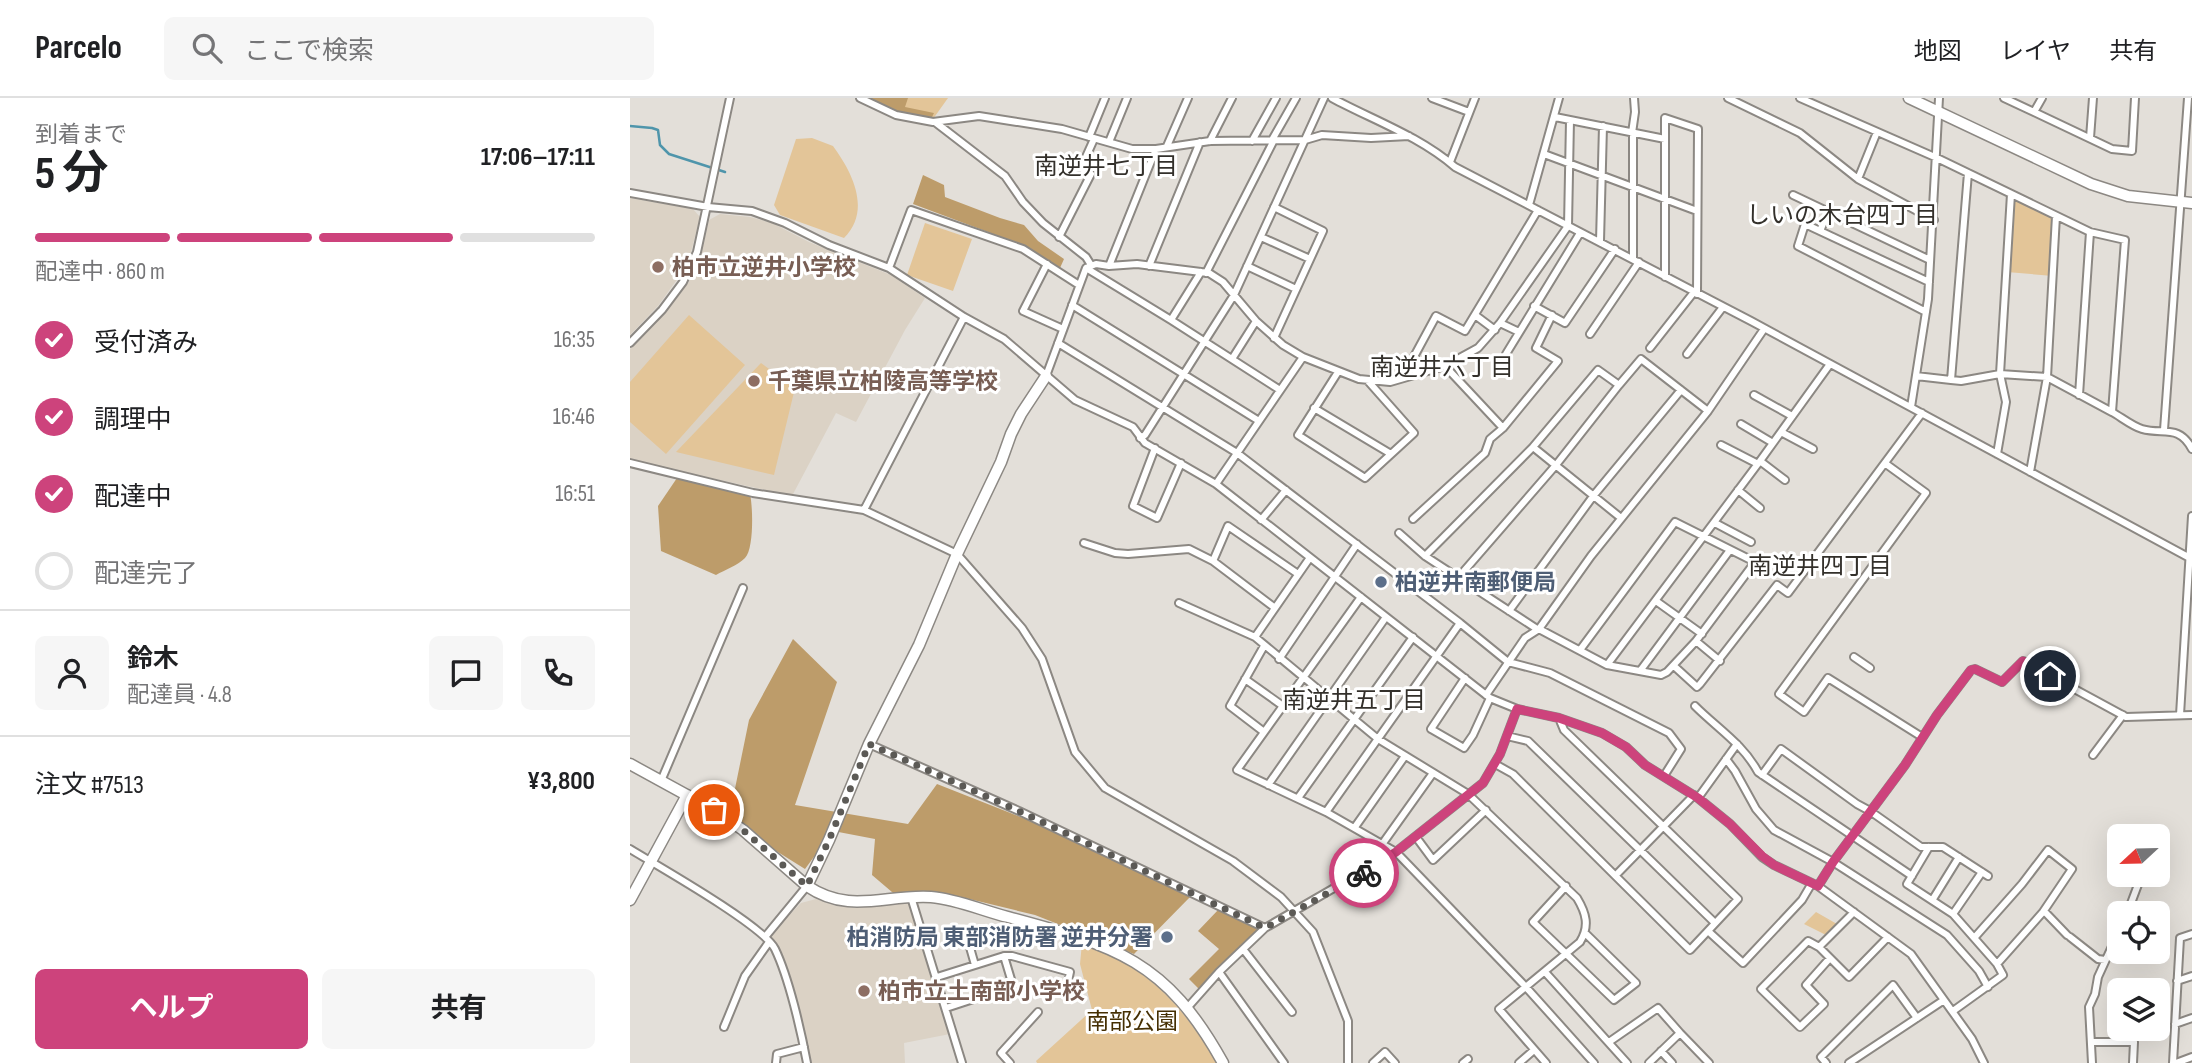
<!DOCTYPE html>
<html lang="ja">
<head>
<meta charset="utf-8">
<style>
  :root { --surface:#fff; --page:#f6f6f6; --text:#202124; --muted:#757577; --line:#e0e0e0; --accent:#cd437c }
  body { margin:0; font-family:"Sofia Sans Condensed","Noto Sans JP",sans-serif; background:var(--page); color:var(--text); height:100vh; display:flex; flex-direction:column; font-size:26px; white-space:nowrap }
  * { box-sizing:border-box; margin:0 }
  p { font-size:23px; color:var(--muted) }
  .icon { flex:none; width:38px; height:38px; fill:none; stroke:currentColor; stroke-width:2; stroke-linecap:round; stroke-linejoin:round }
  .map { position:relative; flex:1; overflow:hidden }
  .panel { display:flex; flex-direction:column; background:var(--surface); width:630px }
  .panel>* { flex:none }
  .needle { width:46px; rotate:248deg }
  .tools { position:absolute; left:1477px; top:726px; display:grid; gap:14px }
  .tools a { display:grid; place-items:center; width:63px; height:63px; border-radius:10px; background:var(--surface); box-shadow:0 7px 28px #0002; font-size:35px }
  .pin { position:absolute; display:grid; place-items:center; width:60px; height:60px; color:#fff; margin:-30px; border:4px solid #fff; border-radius:50%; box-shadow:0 2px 7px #0007 }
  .courier { position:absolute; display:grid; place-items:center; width:70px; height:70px; margin:-35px; border:5px solid #cd437c; border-radius:50%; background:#fff; color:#222; box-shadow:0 2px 9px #0007 }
  .overview em { font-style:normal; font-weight:700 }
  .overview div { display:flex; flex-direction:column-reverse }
  .overview { display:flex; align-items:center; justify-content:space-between; height:119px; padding:0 35px }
  h1 { font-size:46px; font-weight:700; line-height:52px }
  .bar { display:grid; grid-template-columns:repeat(4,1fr); gap:10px 7px; align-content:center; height:84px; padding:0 35px }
  .bar i { height:9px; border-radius:5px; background:var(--line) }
  .bar .on { background:var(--accent) }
  .bar p { grid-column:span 4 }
  .line { display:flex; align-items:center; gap:18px; padding:0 35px; border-top:2px solid var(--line) }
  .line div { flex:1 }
  .round { display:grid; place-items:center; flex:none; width:74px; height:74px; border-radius:10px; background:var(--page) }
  ol { padding:0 35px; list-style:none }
  li { display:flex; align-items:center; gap:21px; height:77px }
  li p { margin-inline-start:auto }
  li .icon { padding:7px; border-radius:50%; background:var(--accent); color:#fff; stroke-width:4 }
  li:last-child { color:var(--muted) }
  li i { width:38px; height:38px; border:4px solid var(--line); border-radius:50% }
  .primary-button { display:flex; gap:14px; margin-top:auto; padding:14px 35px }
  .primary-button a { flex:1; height:80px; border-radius:10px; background:var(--accent); color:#fff; font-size:28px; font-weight:700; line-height:80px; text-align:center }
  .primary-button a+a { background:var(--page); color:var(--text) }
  header { display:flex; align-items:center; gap:42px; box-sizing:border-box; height:98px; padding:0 35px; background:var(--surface); border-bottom:2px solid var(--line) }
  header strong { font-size:33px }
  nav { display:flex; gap:38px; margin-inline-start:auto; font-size:24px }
  .search { width:490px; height:63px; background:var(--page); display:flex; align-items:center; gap:18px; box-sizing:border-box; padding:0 24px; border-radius:10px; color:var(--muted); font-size:26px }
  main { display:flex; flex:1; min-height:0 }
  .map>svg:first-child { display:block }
  .built { fill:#dbd2c5 }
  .green { fill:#e3c598 }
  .forest { fill:#bd9c6a }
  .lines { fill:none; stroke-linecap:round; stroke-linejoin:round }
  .stream { stroke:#4f95ab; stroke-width:2.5 }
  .street-casing { stroke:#8c8883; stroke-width:10 }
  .secondary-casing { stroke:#8c8883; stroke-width:13 }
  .street { stroke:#fff; stroke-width:6 }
  .secondary { stroke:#fff; stroke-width:10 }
  .done { stroke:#5c5a56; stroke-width:7; stroke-dasharray:0 12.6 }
  .route { stroke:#cd437c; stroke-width:9 }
  .education-dot { fill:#8d6e63; stroke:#fff; stroke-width:2.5 }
  .service-dot { fill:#5c6f8a; stroke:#fff; stroke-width:2.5 }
  .labels { text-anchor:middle; stroke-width:6; stroke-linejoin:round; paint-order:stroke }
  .education-label { font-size:23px; font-weight:bold; fill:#785e54; stroke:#fff; text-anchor:start }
  .service-label { font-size:23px; font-weight:bold; fill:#4e5e75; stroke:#fff; text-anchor:start }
  .park-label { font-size:23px; fill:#452f03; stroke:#fff }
  .neighbourhood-label { font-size:24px; fill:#33302b; stroke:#fff }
</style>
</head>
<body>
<header>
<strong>Parcelo</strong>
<div class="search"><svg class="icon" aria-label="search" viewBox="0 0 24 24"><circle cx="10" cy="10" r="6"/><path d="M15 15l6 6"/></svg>ここで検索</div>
<nav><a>地図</a><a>レイヤ</a><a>共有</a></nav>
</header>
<main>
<section class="panel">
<div class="overview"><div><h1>5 分</h1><p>到着まで</p></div><em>17:06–17:11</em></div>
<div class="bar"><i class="on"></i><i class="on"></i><i class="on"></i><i></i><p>配達中 · 860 m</p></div>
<ol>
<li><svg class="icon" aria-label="check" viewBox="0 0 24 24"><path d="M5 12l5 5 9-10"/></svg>受付済み<p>16:35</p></li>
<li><svg class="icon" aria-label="check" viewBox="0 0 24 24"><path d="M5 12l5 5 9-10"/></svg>調理中<p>16:46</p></li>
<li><svg class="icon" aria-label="check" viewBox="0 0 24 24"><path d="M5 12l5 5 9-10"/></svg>配達中<p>16:51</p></li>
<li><i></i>配達完了</li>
</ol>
<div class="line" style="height:126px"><a class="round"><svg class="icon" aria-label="person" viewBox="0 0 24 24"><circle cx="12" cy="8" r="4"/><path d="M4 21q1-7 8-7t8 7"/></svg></a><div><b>鈴木</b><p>配達員 · 4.8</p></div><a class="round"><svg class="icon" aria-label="chat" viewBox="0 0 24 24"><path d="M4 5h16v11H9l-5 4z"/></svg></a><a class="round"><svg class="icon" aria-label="phone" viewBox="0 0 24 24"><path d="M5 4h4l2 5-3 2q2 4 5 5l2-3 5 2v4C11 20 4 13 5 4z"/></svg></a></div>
<div class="line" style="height:91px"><div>注文 #7513</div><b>¥3,800</b></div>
<div class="primary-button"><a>ヘルプ</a><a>共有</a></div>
</section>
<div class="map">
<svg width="1562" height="965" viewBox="0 0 1562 965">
  <rect width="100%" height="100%" fill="#e3dfd9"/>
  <path class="built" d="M0,100l63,11 7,8 -11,43 -8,14 -23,32 -28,29z
    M90,116l30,3 22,6 37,19 82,33 34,23 -20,32 -49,92 -20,-9 -44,83 -162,-36v-111l46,-50 14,-19 11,-25 8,-35z
    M186,801l20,7 19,2 54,-5 4,5 37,126 -46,9 1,20h-93l-34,-116 -8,-12 31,-32z"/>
  <path class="green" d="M274,0h44l-15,21 -38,-6z
    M182,40l21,8c19,26 39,64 11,92l-64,-23 -6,-10 22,-66z
    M1381,96l45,22 -3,60 -46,-4z
    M295,125l47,16 -19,52 -46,-16z
    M59,217l56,50 -79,89 -36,-32v-40z
    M131,265l34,25 -21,87 -98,-23z
    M1186,814l21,12 -11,11 -22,-11z
    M452,845c69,27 97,58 135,120h-180l-1,-2 56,-51 -12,-46z"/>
  <path class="forest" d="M235,0h43l-3,9 29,6 -3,6 -46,-11z
    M293,77l21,10 1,12 55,21 24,7 14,16 26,18 -4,9 -37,-23 -110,-41z
    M47,380l73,16c3,13 4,55 -5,64 -7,7 -20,12 -29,17l-55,-24 -3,-45z
    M163,541l44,43 -42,123 113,19 29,-40 101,40 153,72 -57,58 -99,-39 -74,-18 -62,1 -27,-23 3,-36 -47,-9 -6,16 -17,23 -40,-25 -35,-31 19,-93z
    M588,812l43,20 -61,60 -11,-11 30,-30 -21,-18z"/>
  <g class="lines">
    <path class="stream" d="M0,28l22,2 6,2 2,15 9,9 56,18"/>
    <defs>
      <path id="street" d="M230,0l36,17 37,7 46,-6 83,13 70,20h24l54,-8 95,-1 17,-5 49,3 38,-2
        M702,0c41,22 87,38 123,69l296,154 437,236
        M802,0l37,14
        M1098,0l72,35 58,46 76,41
        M1170,0l137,60 153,74 35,8 -13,172 -65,-35 -17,95
        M1374,0l30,14
        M1412,0l-8,14 78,37 20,2 3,-53
        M925,19l110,22
        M305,24l70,54 18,26 20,21 43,34 5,8
        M1002,35l3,-21 -1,-14
        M459,39l16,-39
        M1460,40l3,-40
        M642,42l24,-42
        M580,43l22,-43
        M622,43l24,-43
        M479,44l18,-44
        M537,48l21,-48
        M914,56l153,57
        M820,64l25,-64
        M1338,75l-17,207 10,1 39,-7 47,3 9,-161
        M1228,81l19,-47
        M0,95l78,14 44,4 33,12 44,22 60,23 75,49 40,22 71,61 58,27 12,16 71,41 274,214 27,11 42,9 43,15 24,14 19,18 53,33 32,26 32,33 12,8 44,21 93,68 61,85 12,24
        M1163,97l137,65
        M899,107l30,-107
        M1190,133l8,-19
        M429,139l32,-63 -10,-6 13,-29
        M631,139l49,22
        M970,143l3,-115
        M1003,160v-125
        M417,166l-24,47 40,18
        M479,168l47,-117
        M519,168l51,-124
        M617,168l49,23
        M259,170l22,-58 112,39 56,36
        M456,170l85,52 109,70
        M576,175l68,-133
        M1035,179v-159l33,11 -1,165
        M442,207l187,116
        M904,208l31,17 50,-74
        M1296,214l-128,-66 7,-22 124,58
        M845,217l20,15
        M541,222l30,-48
        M870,225l19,9
        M960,236l49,-72
        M644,240l49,-107 -49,-24
        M0,245l32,-33 21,-28 14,-30 33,-154
        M428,245l179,110 223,170 48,39 42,11 119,60 12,16 -17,27
        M1020,250l44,-56
        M876,256l74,-121
        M1057,256l36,-47
        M602,261l24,-38
        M815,268l58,62
        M708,274l-40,63 67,43 49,-45 -46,-52
        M416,278l40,-108 10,-4 13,2 28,-2 72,9 14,9 33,39 27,24 20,12 56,22 31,3 55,-16 33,-18 22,-25 68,-97 2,-106
        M1286,278l35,4
        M773,279l33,-61 29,15 73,-121
        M1124,297l38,21
        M1449,297l11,-163
        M1281,309l17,-108 11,-201
        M684,310l77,46
        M1482,314c9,5 20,14 30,17 21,6 37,-5 50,20
        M1111,326l32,19
        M1534,332l24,-332
        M1151,334l32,17
        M510,340l5,-3 89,-140 90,-197
        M1091,347l37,19
        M903,349l88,71
        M525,350l-22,58 24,12 24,-55
        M1367,356l9,-52 -6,-28 11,-180
        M1130,363l25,19
        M0,365l123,30 111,17 93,44 65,74 20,31 33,93 30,36 128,73 48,36 32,35 35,89v42
        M1256,366l40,29 -147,201 25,18 24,-34 94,59
        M586,386l87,-127
        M1108,392l22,18
        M234,412l100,-193
        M783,421l72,-66 5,-14 13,-11 55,-67 -22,-13 16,-33
        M631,422l25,-30
        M1085,425l36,19
        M769,435l26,23 112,73
        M454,445l31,10 13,1 61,-5 24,12 62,47
        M795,458l108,-109 65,-77 21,15 22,-26 67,52
        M583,463l15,-35 70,48
        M828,480l98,-113 63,-80
        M731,499l-124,173 89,42 70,40 129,134 69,77
        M1026,503l46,33
        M549,505l76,34 123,102 90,55 109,104c9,15 13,28 3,44l-81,67 47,54
        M879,513l85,-116 87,-105
        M909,531l68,36 54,10 6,-3 29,-31 59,-79 -80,-40 -95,128
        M625,539l54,-78
        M1066,543l24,20
        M1224,559l16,11
        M649,561l78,-115
        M977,567l153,-204 70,-97
        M1044,568l23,21 3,-3 77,-99 11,8 134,-180
        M1010,573l90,-121
        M835,580l-34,51 33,19 9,-13 17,-37
        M615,581l38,27
        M856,597l39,-57 14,-9 52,-73 117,-145 56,-82
        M1065,608c22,22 48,38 63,66l154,104
        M1550,617l12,-199
        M634,634l-34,-26 34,-60
        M877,638l21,5 187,182
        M239,646l150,67 246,117
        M1463,657l30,-40
        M1096,661l9,12 21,38 18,21 59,32 114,73 32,36 9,16
        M865,666l18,10 177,176 48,-51 -174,-169 -5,-12
        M1132,677l19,-26 76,55 13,7 51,36h22l45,29
        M31,683l82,-193
        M638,687l118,-168
        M668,700l115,-161
        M1068,700l39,-54
        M696,714l134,-189
        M725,729l50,-71
        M786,739l17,23 53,-50
        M753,745l50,-70
        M1299,749l-22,37 46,30 44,50 6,11 -50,36
        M0,751c28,17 134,77 145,100 14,29 26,82 32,114
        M986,777l78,-80
        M936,788l-33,36 81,78 22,-17 -51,-50
        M1188,788l15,-24 72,-97 32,-50 34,-45 4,-1 27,13 21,-21 103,56 66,-2
        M281,799l51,166
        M1303,801l26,-42
        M1414,813l23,24
        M1224,814l-35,35 30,30 39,-40
        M1323,816l29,-42
        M1497,816l12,-32
        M335,832l10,35
        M1078,833l35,32 59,-63 10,-17
        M135,839l42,-51
        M1345,839l47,-53 26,-34 24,19 -29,43 -46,52
        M1440,839l28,22 7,1
        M1189,849l-11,-6 -47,48 39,38 24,-23 -18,-19 24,-27
        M613,851l49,63
        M374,858h8l58,16 -4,19
        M589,874l65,91
        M915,874l82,91
        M307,879l67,-21 9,30 -67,22
        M1547,883l15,-5
        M558,909l31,-35 46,-44 131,-76 87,-69 17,-29 17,-45
        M1545,926l17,-6
        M94,929l21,-51 24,-34
        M1050,935l29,30
        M979,944l49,-34 22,25 -31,30
        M1462,944h42l-1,21
        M1031,953l11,12
        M146,965l1,-9 27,-7
        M380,965l-9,-10 37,-41
        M743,965l12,-11 10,11
        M833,965l5,-4
        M889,965l15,-13
        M1196,965l-5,-6 72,-72 24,33
        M1219,965l95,-63
        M1462,965l-3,-56 6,-13 3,-17 21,-46
        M1543,965l7,-125 12,-4
        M1546,965l16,-6"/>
      <path id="secondary" d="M1279,0l182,86 37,12 64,7
        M416,278l-25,38 -10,20 -10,28 -44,92 -38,91 -50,99 -40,96 -22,46c43,29 78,8 124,11 26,2 52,14 77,20 108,29 158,43 215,146
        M0,666l84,46 29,20 64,56
        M0,802l57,-105"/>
    </defs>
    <use href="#street" class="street-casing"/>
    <use href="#secondary" class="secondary-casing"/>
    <use href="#street" class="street"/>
    <use href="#secondary" class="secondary"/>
  </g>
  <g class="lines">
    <path class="done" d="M84,712l29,20 64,56 22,-46 40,-96 150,67 246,117 99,-55"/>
    <path class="route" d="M734,775l32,-21 87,-69 17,-29 17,-45 42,9 43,15 24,14 19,18 53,33 32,26 32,32 12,9 44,21 15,-24 72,-97 32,-50 34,-45 4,-1 27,13 21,-21 27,15"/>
  </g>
  <g class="education-dot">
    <circle cx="28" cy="169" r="7"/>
    <circle cx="124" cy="283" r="7"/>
    <circle cx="234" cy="893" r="7"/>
  </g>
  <g class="service-dot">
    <circle cx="751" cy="484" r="7"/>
    <circle cx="537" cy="839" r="7"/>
  </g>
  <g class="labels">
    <g class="education-label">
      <text x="42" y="177">柏市立逆井小学校</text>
      <text x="138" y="291">千葉県立柏陵高等学校</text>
      <text x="248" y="901">柏市立土南部小学校</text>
    </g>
    <g class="service-label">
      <text x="765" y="492">柏逆井南郵便局</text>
      <text x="523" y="847" text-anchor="end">柏消防局 東部消防署 逆井分署</text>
    </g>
    <g class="park-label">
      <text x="502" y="931">南部公園</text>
    </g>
    <g class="neighbourhood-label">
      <text x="476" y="76">南逆井七丁目</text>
      <text x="1212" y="125">しいの木台四丁目</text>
      <text x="812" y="277">南逆井六丁目</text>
      <text x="1190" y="476">南逆井四丁目</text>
      <text x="724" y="610">南逆井五丁目</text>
    </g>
  </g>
</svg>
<div class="tools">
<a><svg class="needle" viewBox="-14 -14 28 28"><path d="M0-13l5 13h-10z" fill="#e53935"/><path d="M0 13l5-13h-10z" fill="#757577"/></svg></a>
<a><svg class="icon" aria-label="locate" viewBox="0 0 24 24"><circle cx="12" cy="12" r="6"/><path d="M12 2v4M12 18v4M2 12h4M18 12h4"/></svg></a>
<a><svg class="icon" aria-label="layers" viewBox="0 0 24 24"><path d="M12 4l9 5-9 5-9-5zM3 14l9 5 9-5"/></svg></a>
</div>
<div class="pin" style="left:84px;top:712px;background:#ea580c"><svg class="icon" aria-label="bag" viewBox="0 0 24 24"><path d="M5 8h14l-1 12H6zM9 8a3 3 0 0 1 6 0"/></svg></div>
<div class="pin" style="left:1420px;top:578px;background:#1f2937"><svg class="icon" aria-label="home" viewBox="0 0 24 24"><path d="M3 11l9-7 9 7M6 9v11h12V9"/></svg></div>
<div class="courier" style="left:734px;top:775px"><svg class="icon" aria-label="bike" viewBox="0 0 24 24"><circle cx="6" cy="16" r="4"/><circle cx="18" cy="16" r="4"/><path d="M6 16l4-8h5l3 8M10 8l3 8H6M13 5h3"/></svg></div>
</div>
</main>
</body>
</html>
